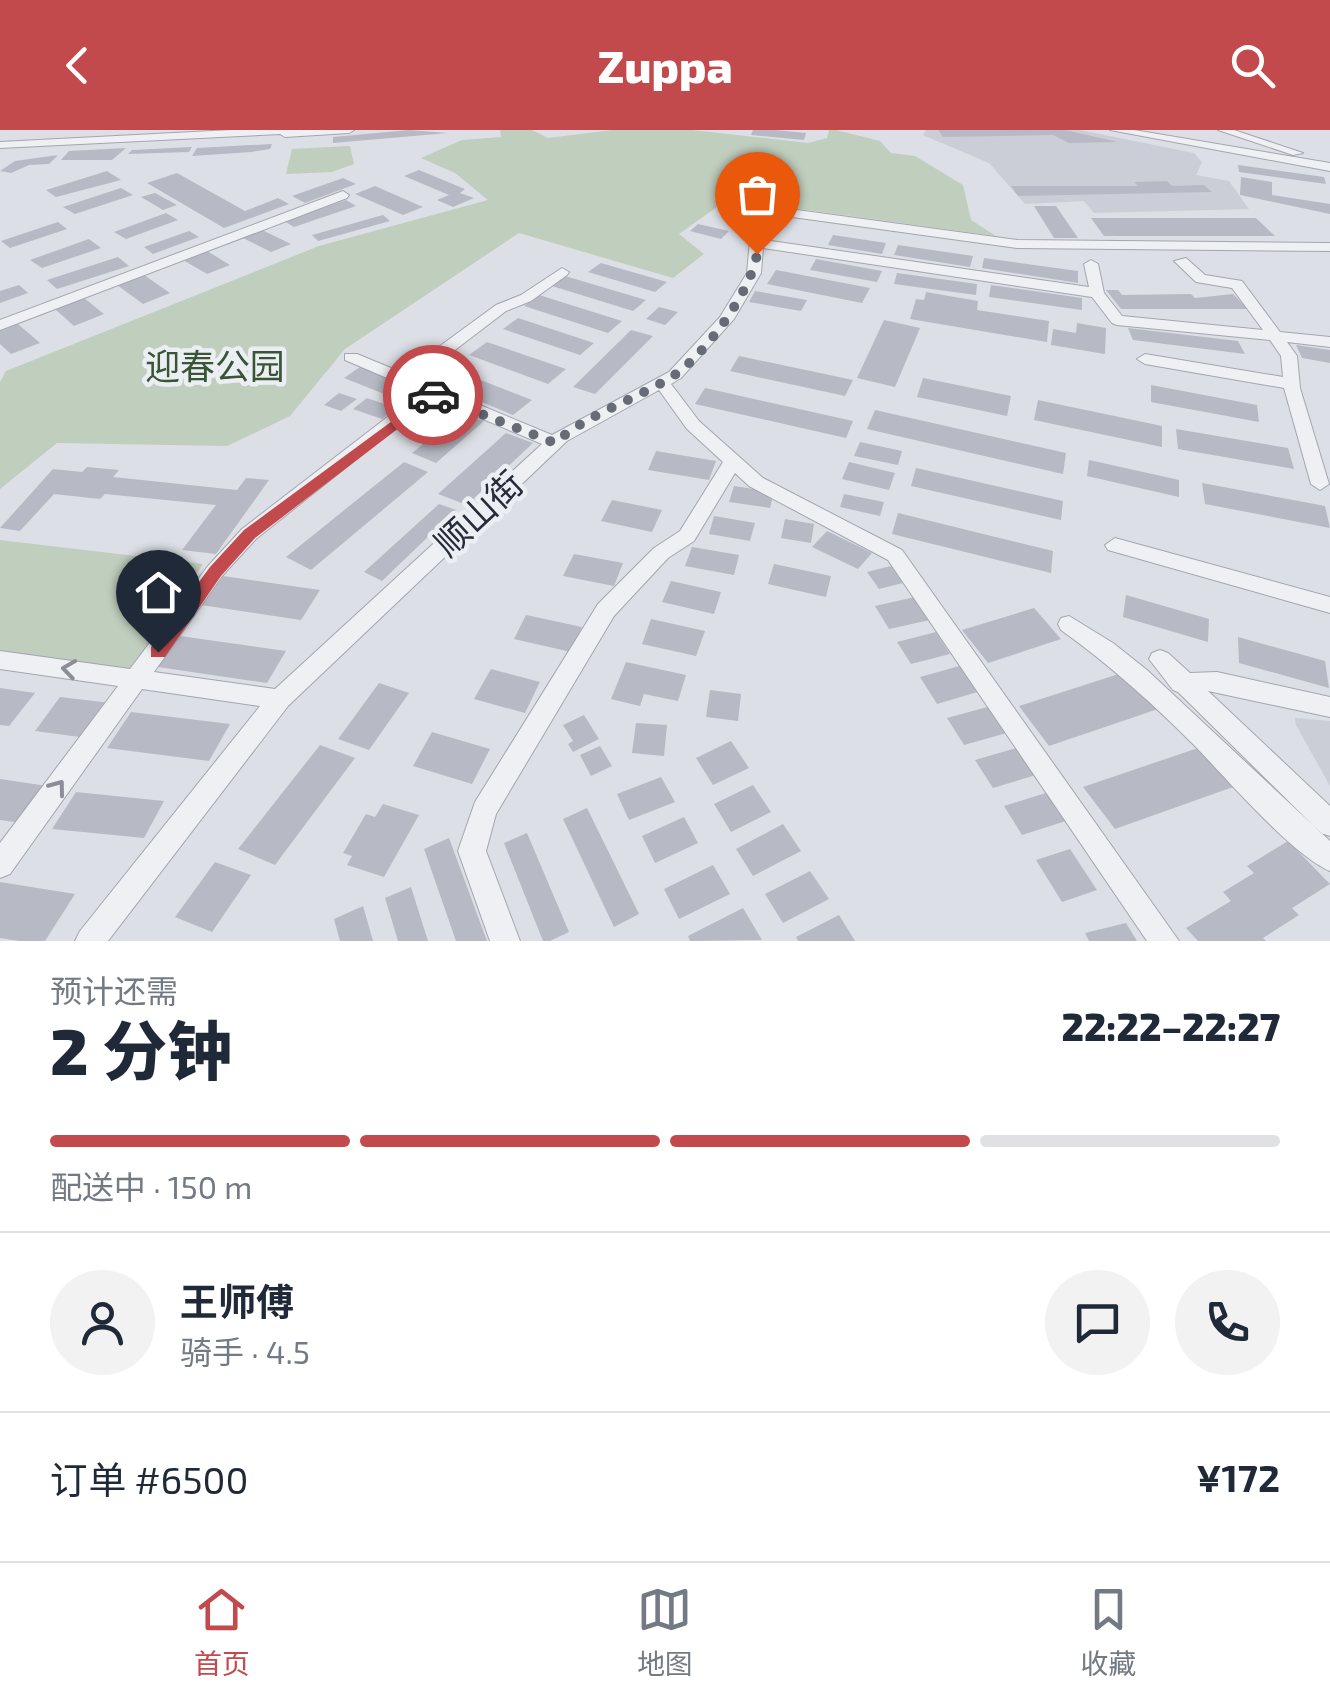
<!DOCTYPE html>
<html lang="zh">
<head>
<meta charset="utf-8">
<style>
  :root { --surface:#fff; --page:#f2f2f3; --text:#1f2937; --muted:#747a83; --line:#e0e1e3; --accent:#c2494c }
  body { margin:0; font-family:"Exo 2","Noto Sans SC",sans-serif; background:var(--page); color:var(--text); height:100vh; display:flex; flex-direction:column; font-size:38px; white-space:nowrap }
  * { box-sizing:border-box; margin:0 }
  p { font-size:32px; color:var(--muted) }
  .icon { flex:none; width:55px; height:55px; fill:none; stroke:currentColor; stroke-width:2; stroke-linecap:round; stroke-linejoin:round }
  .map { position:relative; height:811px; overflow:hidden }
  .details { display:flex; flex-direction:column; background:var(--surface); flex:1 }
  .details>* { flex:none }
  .pin { position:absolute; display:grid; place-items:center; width:85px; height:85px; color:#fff; margin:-102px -42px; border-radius:50% 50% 50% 0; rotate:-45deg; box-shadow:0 0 10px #0007 }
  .pin .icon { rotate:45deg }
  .courier { position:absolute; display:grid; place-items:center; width:100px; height:100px; margin:-50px; border:8px solid #c2494c; border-radius:50%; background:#fff; color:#222; box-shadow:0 2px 12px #0007 }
  .headline em { font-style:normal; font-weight:800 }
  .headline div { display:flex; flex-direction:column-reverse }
  .headline { display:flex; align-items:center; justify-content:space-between; height:170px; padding:0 50px }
  h1 { font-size:65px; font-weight:800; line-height:75px }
  .bar { display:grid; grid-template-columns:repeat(4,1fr); gap:15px 10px; align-content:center; height:120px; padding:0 50px }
  .bar i { height:12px; border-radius:8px; background:var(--line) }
  .bar .on { background:var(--accent) }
  .bar p { grid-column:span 4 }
  .line { display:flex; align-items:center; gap:25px; padding:0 50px; border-top:2px solid var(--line) }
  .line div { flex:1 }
  .round { display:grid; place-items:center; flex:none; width:105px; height:105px; border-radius:52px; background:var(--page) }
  header { display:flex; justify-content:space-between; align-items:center; height:130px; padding:0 50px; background:var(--accent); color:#fff; font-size:45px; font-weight:800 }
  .tab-bar { display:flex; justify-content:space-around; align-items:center; height:140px; border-top:2px solid var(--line); background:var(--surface); font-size:28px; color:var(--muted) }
  .tab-bar a { display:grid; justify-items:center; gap:5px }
  .tab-bar .on { color:var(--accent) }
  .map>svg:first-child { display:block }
  .built { fill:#cbced6 }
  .green { fill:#c0cebe }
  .building { fill:#b7bac4 }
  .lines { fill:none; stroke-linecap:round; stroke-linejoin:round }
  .minor-casing { stroke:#a2a6ae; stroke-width:2 }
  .minor { fill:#eff0f4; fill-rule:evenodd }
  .oneway { stroke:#8b8e97 }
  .route { fill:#c2494c }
  .done { stroke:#666b76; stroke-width:10; stroke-dasharray:0 18 }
  .labels { text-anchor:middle; stroke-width:9; stroke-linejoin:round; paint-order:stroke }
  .park-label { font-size:35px; fill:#385536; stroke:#ebeef3 }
  .street-label { font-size:35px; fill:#272c3a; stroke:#ebeef3 }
</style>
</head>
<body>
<header><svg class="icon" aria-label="back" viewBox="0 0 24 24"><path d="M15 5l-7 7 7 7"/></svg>Zuppa<svg class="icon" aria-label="search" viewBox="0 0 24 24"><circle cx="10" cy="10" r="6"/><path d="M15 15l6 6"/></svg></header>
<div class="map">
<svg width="1330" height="811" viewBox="0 0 1330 811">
  <rect width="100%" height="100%" fill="#dcdfe5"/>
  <path class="built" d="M926,0h154l114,23 8,9 -6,13 33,6 20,28 -155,4 -10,-12 -59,3 -36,-41 -66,-28z
    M1295,588l35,3v65l-34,-61z"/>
  <path class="green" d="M500,0h32l16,8 64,-8h80l116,13 19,-5 2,-8h7l44,11 11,12 24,3 48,29 8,35 25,16 -268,-37 -49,35 25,20 -31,24 -154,-45 -174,116 -55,67 -63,30 -170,-3 -57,46v-107l6,-11 313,-125 169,-46 -33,-27 -34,-15 41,-18 39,-3z
    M350,16l4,18 -22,8 -46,2 6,-25z
    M0,410l203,24 -73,108 -130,-20z"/>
  <path class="building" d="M409,0l39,3 -115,10v-6z
    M753,0h22l31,3 -2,7 -53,-5z
    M938,0h127l53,12 -49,1 -16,-8 -110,2z
    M272,14l-2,5 -19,3 -59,4 5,-8z
    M192,17l-3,5 -61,2 4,-4z
    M126,18l-14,12h-51l8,-9z
    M58,25l-9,9 -20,1 -18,8 -11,-2 15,-10z
    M1238,35l86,12 2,7 -87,-12z
    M419,40l46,19 -5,4 14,5 -21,9 -16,-7 12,-5 -45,-19z
    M107,41l14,9 -65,17 -10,-7z
    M177,43l68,38 33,-13 11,6 -65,24 -77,-45z
    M1241,47l31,5v13l58,9v10l-90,-19z
    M343,48l13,6 -51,19 -13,-7z
    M1167,51l5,5 32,-1 8,7 -194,4 -7,-10h127l-4,-4z
    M375,56l48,21 -20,8 -48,-21z
    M121,58l12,7 -58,19 -12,-7z
    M155,63l22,12 -14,5 -22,-13z
    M346,70l10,6 -62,21 -10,-6z
    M1034,76h22l22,32h-24z
    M166,83l12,7 -52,19 -12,-7z
    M383,85l7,6 -72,20 -6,-6z
    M1091,88h165l19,18h-171z
    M58,92l9,7 -57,19 -9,-7z
    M698,94l31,7 -8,8 -31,-8z
    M262,100l29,14 -20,8 -28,-14z
    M189,101l10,6 -46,17 -9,-7z
    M833,105l53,8 -4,11 -54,-9z
    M89,109l12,9 -59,20 -12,-8z
    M898,115l75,11 -3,11 -76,-12z
    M207,121l23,14 -23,9 -24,-14z
    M118,127l11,9 -72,23 -10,-9z
    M984,128l94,13v12l-96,-15z
    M816,129l66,12 -5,11 -67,-12z
    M601,133l66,19 -12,10 -67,-20z
    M776,140l94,18 -8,15 -95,-19z
    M897,143l80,11 -1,11 -82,-11z
    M144,145l26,18 -27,11 -26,-19z
    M565,146l81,24 -13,11 -81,-25z
    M19,155l9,8 -28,10v-12z
    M991,155l91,13v12l-93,-13z
    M1106,160h12l4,5 69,-1 4,4 38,-4 15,15h-127z
    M755,161l52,9 -6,11 -52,-9z
    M926,162l52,9 -1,9 72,11 -2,21 -137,-23 6,-20 8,1z
    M539,165l83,26 -14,12 -84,-27z
    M84,168l20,16 -30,12 -19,-17z
    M659,177l19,5 -13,13 -19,-6z
    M518,188l76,25 -14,12 -77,-26z
    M884,190l36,8 -25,59 -38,-9z
    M1077,193l29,5 -1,26 -54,-9 2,-16 23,4z
    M18,194l22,19 -29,11 -11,-10v-13z
    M1128,198l110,13 7,13 -112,-14z
    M631,200l22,6 -58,58 -22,-7z
    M487,212l79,27 -18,15 -79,-29z
    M1296,215l34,5v13l-28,-5z
    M739,226l114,24 -8,16 -115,-25z
    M360,237l58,23 -16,11 -58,-23z
    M455,240l77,30 -19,15 -77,-32z
    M923,248l88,18 -4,20 -90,-19z
    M1151,255l106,20 2,17 -108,-20z
    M705,258l148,33 -7,17 -151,-34z
    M339,263l18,6 -16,12 -17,-6z
    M367,268l29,10 -14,11 -29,-10z
    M1038,270l124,26v21l-128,-27z
    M875,280l191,43 -3,21 -196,-45z
    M461,283l23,8 -48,42 -24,-10z
    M1176,299l112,19 6,21 -116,-20z
    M506,303l27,10 -66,62 -29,-11z
    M860,312l42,9 -4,14 -44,-9z
    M656,321l60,10 -7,19 -61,-10z
    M1089,330l90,20v17l-92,-21z
    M404,332l24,10 -117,98 -25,-13z
    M849,332l46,11 -6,17 -47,-11z
    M87,337l32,3 -6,7 124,13 9,-12 23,2 -53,74 -34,-4 34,-45 -111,-11 -5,5 -46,-5 -34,37 -20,-3 53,-59 29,3z
    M916,338l147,33 -2,19 -150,-34z
    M1202,353l123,23 5,22 -125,-24z
    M734,356l40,6 -4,16 -41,-6z
    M844,364l40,8 -4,14 -40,-9z
    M612,370l50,10 -10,22 -51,-11z
    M439,374l17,6 -74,71 -18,-9z
    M898,383l155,38 -2,22 -159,-39z
    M714,386l41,7 -5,18 -41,-7z
    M785,389l29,5 -3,19 -30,-5z
    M827,401l45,22 -14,16 -46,-22z
    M692,417l47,8 -5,20 -49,-9z
    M574,424l49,9 -9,23 -51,-10z
    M774,434l57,12 -5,21 -58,-13z
    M891,436l12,17 -24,6 -12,-17z
    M223,446l97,14 -19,30 -100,-15z
    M671,451l50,11 -7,22 -52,-12z
    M1126,465l83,24 -1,23 -85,-25z
    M915,467l15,23 -41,9 -14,-23z
    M1034,478l27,31 -73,24 -26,-33z
    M526,485l56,12 -11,25 -57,-13z
    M651,489l54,12 -9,25 -54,-12z
    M936,502l14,22 -39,10 -14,-22z
    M180,506l106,15 -19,32 -109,-16z
    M1238,507l87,24 4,27 -90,-25z
    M626,532l60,13 -8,26 -34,-7 -4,12 -29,-7z
    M963,535l18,26 -44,13 -17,-27z
    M491,539l49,13 -15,31 -51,-14z
    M1128,541l33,37 -112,38 -30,-40z
    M379,553l30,10 -40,57 -31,-11z
    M0,558l35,5 -26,33 -9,-1z
    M710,560l31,4 -3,27 -32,-4z
    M60,567l51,6 -24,35 -52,-7z
    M991,576l19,26 -46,13 -17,-27z
    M131,582l99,12 -21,37 -102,-13z
    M584,585l15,24 -26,13 -5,-8 5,-3 -10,-16z
    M636,593l31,2 -3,31 -32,-3z
    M432,602l58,17 -18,35 -59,-18z
    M731,611l18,27 -36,17 -17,-27z
    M320,615l35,13 -80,107 -37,-16z
    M600,616l12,20 -21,10 -11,-21z
    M1020,617l19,27 -46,14 -18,-28z
    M1198,618l35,39 -118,42 -32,-42z
    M661,647l14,25 -46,18 -12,-26z
    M0,649l54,8 -26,37 -28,-4z
    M753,655l18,27 -40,20 -17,-28z
    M76,662l88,9 -20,37 -92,-9z
    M1049,662l20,28 -47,15 -18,-29z
    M383,674l36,11 -35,62 -37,-12 5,-9 -9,-3 23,-39 9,3z
    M587,678l52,106 -25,13 -51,-108z
    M684,687l14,26 -43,20 -13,-27z
    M783,694l18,27 -48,25 -17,-27z
    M527,703l42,99 -19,9h-7l-39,-98z
    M449,708l38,103h-31l-32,-92z
    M1288,711l42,43 -38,24 7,7 -36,23 3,3h-68l-12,-13 45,-27 -8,-9 31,-19 -7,-7z
    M1070,719l27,41 -35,12 -26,-42z
    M215,732l36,13 -39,57 -37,-15z
    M713,735l17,29 -51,25 -15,-30z
    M810,741l19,28 -46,24 -18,-29z
    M0,752l75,12 -30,47h-26l-19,-3z
    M411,757l17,54h-30l-13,-43z
    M363,776l10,35h-33l-6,-22z
    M743,778l19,32 -72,1 -2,-5z
    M839,785l16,26h-57l-2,-4z
    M1126,793l11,18h-48l-4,-8z"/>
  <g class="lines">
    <defs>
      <path id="minor" d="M232,0h122l-5,3 -64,4 -5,-3 -280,14v-6z
        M1110,0h24l196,33v8z
        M1218,0h16l69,23 -10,2z
        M343,61l6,4 -2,3 -347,132v-10z
        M775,77l242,33 313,3v8l-313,-3 -239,-33 -14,15v10l325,47 -5,-23 7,-4 7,4 6,29 18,23 141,14 -31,-42 -36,-6 -22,-21 12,-3 19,17 37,6 38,51 50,5v10l-43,-5 10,14 3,32 29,96 -9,6 -9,-6 -27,-96 -139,-24 -8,-5 8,-5 138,23 -2,-21 -11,-16 -153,-15 -5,-2 -20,-26 -329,-49 -2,25 -27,46 -53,59 -10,6 28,37 64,57 139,72 277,391h-32l-259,-381 -139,-74 -14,-13 -41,68 -26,17 -54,58 -118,198 -10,37 34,90h-30l-32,-90 17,-49 123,-198 56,-56 26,-17 43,-69 -36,-33 -28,-39 -92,51 -279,265 -180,235h-33l5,-10 180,-225 -118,-17 -132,185 -10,4v-35l118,-157 -118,-17v-18l130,18 78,-103 34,-37 178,-137 -75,-32v-6h12l46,19 93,-68 25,-10 41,-27 7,4 -2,3 -36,26 -25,10 -89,68 135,56 117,-63 51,-55 27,-44 4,-44zM433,268l109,46 -267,245 -121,-17 68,-96 34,-37z
        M1115,408l215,59v16l-222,-63 -3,-5z
        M1069,486l44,27 34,27 183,171v30c-37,-15 -105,-94 -135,-125 -42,-42 -85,-81 -134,-116l-3,-6 3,-6z
        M1160,520l8,3 22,20 27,-1 113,25v20l-122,-26 122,115v30l-9,-3 -143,-141 -5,-2 -24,-31 3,-6z"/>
    </defs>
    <use href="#minor" class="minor-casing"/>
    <use href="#minor" class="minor"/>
  </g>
  <defs><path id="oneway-chevron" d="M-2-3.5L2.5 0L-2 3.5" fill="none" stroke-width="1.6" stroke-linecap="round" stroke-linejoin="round" transform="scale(2.5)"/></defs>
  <g class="oneway">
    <use href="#oneway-chevron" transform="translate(69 539) rotate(-172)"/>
    <use href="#oneway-chevron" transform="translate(58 657) rotate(-53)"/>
  </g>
  <path class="route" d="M433,261l5,7 -183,140 -34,38 -56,81h-14v-10l59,-80 34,-37z"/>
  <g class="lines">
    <path class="done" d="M433,265l122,48c31,-28 79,-43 115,-65 33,-20 81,-86 87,-124"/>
  </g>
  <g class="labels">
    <g class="park-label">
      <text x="215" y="249">迎春公园</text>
    </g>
    <g class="street-label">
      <text transform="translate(479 384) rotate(-43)" y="12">顺山街</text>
    </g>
  </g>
</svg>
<div class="pin" style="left:757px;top:124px;background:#ea580c"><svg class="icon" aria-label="bag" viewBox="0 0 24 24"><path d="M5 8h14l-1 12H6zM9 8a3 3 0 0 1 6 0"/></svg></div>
<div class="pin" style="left:158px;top:522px;background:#1f2937"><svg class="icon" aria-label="home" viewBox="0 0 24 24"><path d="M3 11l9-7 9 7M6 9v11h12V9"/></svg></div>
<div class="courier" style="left:433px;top:265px"><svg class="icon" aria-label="car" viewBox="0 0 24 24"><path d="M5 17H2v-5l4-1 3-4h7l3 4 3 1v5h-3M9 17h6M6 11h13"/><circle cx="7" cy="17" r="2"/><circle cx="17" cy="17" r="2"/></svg></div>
</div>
<section class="details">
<div class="headline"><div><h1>2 分钟</h1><p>预计还需</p></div><em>22:22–22:27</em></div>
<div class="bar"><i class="on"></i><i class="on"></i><i class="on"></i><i></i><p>配送中 · 150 m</p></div>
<div class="line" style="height:180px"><a class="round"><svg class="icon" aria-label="person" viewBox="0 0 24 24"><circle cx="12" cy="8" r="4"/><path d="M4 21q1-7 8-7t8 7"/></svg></a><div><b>王师傅</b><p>骑手 · 4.5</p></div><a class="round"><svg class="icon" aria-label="chat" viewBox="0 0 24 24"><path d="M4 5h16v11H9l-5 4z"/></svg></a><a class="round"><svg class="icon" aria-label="phone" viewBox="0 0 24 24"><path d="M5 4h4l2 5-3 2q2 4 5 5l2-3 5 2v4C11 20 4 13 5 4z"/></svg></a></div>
<div class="line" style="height:130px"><div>订单 #6500</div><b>¥172</b></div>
</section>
<nav class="tab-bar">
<a class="on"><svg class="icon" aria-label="home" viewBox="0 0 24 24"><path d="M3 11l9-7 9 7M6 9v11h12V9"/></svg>首页</a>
<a><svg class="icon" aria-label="map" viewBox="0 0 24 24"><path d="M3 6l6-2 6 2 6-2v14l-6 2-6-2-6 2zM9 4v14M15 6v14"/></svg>地图</a>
<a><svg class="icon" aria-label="saved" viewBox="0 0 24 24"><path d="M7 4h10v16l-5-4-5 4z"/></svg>收藏</a>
</nav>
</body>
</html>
